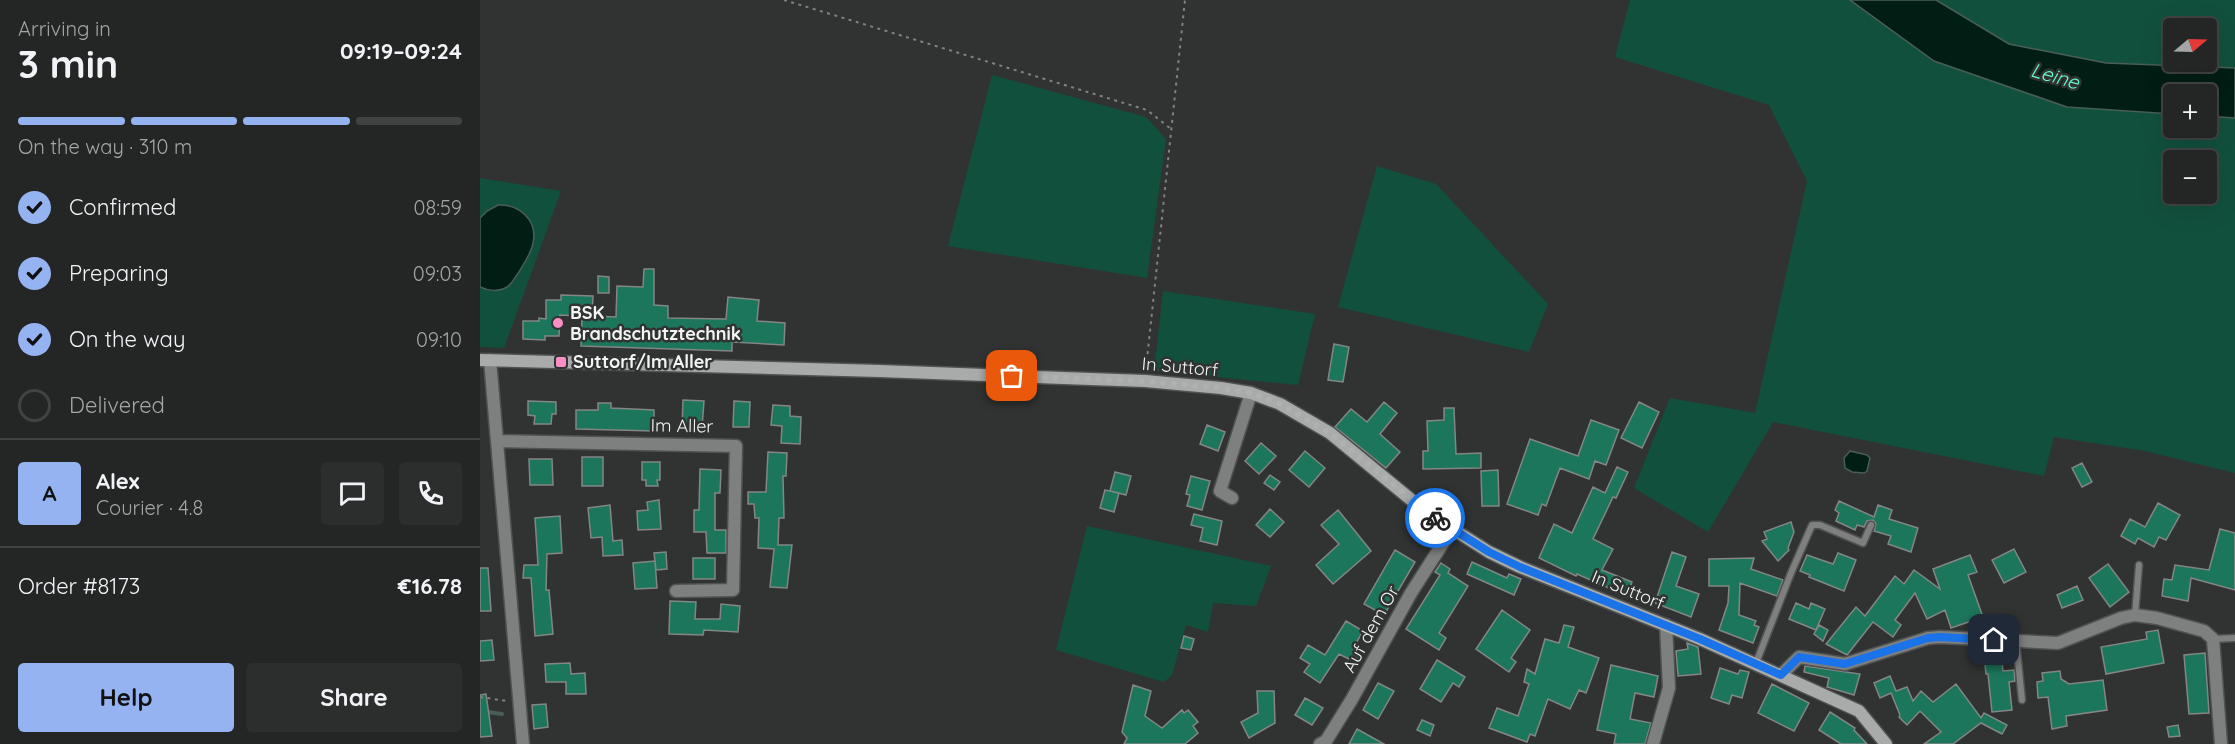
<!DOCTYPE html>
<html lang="en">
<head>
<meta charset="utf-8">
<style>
  :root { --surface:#242626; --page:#2c2e2e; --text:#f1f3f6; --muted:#a3a5a7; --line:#414343; --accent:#95b2f1 }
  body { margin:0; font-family:Quicksand,sans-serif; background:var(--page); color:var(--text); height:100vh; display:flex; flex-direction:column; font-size:22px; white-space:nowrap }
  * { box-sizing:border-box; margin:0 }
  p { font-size:20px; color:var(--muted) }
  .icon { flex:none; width:33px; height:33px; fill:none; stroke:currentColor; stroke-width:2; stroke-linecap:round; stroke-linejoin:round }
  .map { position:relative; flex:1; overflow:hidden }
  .details { display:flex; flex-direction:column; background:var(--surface); width:480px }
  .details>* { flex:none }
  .needle { width:39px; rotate:71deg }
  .buttons { position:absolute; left:1683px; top:18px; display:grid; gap:12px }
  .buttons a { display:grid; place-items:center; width:54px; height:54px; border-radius:6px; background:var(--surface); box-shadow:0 6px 24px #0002,0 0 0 2px var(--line); font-size:30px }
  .pin { position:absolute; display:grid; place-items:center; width:51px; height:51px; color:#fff; margin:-26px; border-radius:12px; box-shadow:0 3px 9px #0006 }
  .courier { position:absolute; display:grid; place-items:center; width:60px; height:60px; margin:-30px; border:4px solid #1a73e8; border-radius:50%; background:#fff; color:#222; box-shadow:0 2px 8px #0007 }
  .headline em { font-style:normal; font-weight:700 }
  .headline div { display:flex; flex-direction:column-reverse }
  .headline { display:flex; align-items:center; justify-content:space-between; height:102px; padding:0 18px }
  h1 { font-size:39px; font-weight:700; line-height:45px }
  .bar { display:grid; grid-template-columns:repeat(4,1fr); gap:9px 6px; align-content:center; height:72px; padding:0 18px }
  .bar i { height:8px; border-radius:4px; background:var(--line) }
  .bar .on { background:var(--accent) }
  .bar p { grid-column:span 4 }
  .line { display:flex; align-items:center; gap:15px; padding:0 18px; border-top:2px solid var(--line) }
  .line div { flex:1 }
  .round { display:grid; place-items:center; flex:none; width:63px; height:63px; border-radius:6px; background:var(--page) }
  ol { padding:0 18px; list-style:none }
  li { display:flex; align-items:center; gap:18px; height:66px }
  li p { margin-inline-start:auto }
  li .icon { padding:6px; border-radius:50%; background:var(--accent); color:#111; stroke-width:4 }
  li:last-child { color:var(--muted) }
  li i { width:33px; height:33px; border:3px solid var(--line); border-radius:50% }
  .cta { display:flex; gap:12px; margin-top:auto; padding:12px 18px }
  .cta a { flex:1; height:69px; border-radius:6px; background:var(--accent); color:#111; font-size:24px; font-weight:700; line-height:69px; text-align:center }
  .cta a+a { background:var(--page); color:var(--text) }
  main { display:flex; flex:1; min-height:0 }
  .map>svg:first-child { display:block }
  .green { fill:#12503e; fill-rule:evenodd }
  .water { fill:#001e14; stroke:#495e57; stroke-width:1.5 }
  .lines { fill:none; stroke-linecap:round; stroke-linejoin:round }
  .stream { stroke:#495e57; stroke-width:4 }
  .building { fill:#1c765c; stroke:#838684; stroke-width:1.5 }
  .lane-casing { stroke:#4f5251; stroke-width:9 }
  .street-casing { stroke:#4f5251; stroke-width:15 }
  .secondary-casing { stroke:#4f5251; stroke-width:15 }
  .path { stroke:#808281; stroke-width:2; stroke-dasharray:3 4.5; stroke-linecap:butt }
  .lane { stroke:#7e7f7f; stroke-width:6 }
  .street { stroke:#7e7f7f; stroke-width:12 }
  .secondary { stroke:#a8abaa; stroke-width:12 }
  .done { stroke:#afb1b0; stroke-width:6; stroke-dasharray:0 10.8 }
  .route { stroke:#1a73e8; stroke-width:8 }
  .poi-dot { fill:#fb8fc5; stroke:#303332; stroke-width:2 }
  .labels { text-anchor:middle; stroke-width:5; stroke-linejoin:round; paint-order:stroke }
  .poi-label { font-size:18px; font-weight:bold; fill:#f3f5f4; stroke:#303332; text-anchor:start }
  .street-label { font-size:18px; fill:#f3f5f4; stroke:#303332 }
  .water-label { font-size:20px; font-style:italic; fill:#66fccd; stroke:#303332 }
</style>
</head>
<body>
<main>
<section class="details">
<div class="headline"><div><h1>3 min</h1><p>Arriving in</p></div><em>09:19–09:24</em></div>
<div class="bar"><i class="on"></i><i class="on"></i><i class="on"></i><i></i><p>On the way · 310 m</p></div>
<ol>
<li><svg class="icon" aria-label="check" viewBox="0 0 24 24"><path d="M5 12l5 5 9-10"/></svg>Confirmed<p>08:59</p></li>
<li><svg class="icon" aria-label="check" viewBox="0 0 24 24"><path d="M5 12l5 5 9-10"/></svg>Preparing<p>09:03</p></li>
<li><svg class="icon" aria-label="check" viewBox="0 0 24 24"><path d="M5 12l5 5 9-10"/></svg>On the way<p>09:10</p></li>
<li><i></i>Delivered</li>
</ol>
<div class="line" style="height:108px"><b class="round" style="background:var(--accent);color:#111">A</b><div><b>Alex</b><p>Courier · 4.8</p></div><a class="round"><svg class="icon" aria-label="chat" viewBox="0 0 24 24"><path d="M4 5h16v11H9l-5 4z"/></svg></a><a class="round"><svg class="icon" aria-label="phone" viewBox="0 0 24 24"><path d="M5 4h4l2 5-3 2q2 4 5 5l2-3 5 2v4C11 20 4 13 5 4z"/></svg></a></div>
<div class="line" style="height:78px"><div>Order #8173</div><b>€16.78</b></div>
<div class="cta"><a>Help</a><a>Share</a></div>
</section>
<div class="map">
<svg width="1755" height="744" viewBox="0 0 1755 744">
  <rect width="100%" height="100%" fill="#303332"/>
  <path class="green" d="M1150,0h220l84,61 133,46 106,7 1,14h32l1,-12 28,2v355l-90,-22 -91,-14 -10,39 -271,-54 -65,110 -74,-44 36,-90 85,15 52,-232 -38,-76 -154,-48zM1694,160h32v34h-32z
    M1456,0h299v68l-129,-5 -97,-19zM1694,28h32v34h-32z
    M512,75l154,42 20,22 -19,139 -199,-32z
    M897,166l59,18 112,120 -19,48 -191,-45z
    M0,178l81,13 -57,157 -24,-1z
    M683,291l152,23 -17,71 -144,-14z
    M607,526l184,40 -15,40 -43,-3 -5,29 -22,-7 -14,50 -8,7 -108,-32z"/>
  <path class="water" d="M1370,0h86l73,44 97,19 129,5v50l-28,-2 -1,-22h-32l-1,20 -106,-7 -133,-46z
    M18,205c21,-1 40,15 35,38 -2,11 -9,20 -14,29 -4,5 -7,12 -12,15 -8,5 -19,4 -27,0v-69l7,-7z
    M1370,451l17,4 3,3 -3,13 -3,2 -12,-1 -7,-4 -1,-10z"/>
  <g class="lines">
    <path class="stream" d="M0,711l22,3"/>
  </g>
  <path class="building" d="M164,269h10v36l14,1v12l58,1 2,-22 31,3 -2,21 28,2 -1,22 -52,-3v9l-151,-5 1,-30 -22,-1 -1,21h-14v4l-22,-1v-18h16v-3l7,1v-19h15v-5l32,1 -1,20 24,1 1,-31 26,1z
    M118,276l11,1v16h-11z
    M854,344l15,3 -6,35 -15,-2z
    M203,400l21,1 -2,27 -20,-1z
    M48,401l28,1v12h-4l-1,10h-17l1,-8 -7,-1z
    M254,401l16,1 -1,25h-16z
    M904,402l13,11 -17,21 20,18 -14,16 -51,-41 16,-18 16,13z
    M1159,402l20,10 -17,36 -21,-10z
    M118,403h13v5l43,2v21l-78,-2v-19h22z
    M293,405l17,1v10l11,1 -1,27 -19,-1 1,-17 -11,-1z
    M964,408h10l2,46 25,-1v15l-58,1v-18h5l-1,-30 17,-1z
    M1111,420l28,10 -13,35 -11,-4 -6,18 -29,-11 -14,38 -4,-2 -4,11 -31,-11 23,-65 48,17z
    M727,425l18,7 -7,19 -18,-7z
    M781,443l15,13 -17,18 -14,-13z
    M825,451l20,17 -16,19 -20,-17z
    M288,452l19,1 -1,23h-3l1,42h-5l-1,27h14l-5,43 -17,-1 4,-38 -16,-1 1,-30h-4l-1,-14h-6v-12h18z
    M102,457h21v29h-21z
    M49,459h23l1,26h-23z
    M162,462h18v18h-3l1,6h-12v-6h-4z
    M1602,463l10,19 -10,5 -10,-19z
    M1137,467l11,5 -12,26 -3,-1 -20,42 20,10 -11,21 30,12 -5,14 -50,-22 -1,2 -37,-18 15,-34 18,9 21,-46 12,6z
    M220,469l21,1 -1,23h-5v37h11v23h-19l-1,-21h-12v-22h5z
    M1018,470l1,36h-17l-1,-35z
    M635,472l16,4 -5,19 -16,-4z
    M790,475l10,7 -6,8 -10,-7z
    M711,476l19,5 -8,29 -15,-4 3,-11 -4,-1z
    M625,490l14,3 -5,19 -14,-4z
    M179,500l2,29 -23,1 -1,-19 11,-1 -1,-8z
    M1359,501l35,16 4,-12 14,5 -3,9 29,9 -7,24 -23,-8 3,-8 -17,-5 2,-7 -3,-4 -6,1 -3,6 -7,-2 -2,5 -19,-9 3,-8 -4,-3z
    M1678,503l22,12 -14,25 -7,-3 -5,10 -16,-9 -3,6 -14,-8 9,-17 15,8z
    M130,505l3,36 9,-1 1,15 -20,1 -1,-19 -11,1 -3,-30z
    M790,509l14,13 -14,15 -14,-12z
    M858,510l33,41 -38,33 -17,-19 23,-21 -18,-19z
    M714,514l28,7 -5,24 -17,-4 3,-13 -12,-3z
    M80,516l2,37 -15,1 -1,36h3l4,44 -18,2 -4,-58h-8l1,-13h14l-3,-47z
    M1311,522l3,10 -6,16 1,2 -11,11 -16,-20 5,-2 -3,-7z
    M1740,529l15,4v57l-44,-12 -3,23 -26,-5 2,-17 8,1 3,-15 34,5z
    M1534,549l12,23 -22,11 -12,-23z
    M915,550l20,12 -31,53 -20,-11z
    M186,552l1,17 -11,1 -2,-17z
    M1192,552l14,5 -10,29 23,8 -8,23 -36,-14z
    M1358,553l18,7 -12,31 -35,-14 1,-2 -10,-4 7,-16 26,9z
    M1490,555l7,17 -9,3 15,42 -32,11 -6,-18 -18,9 -12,-26 -20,27 6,5 -8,12 -20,-15 -26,33 -21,-11 30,-37 9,9 30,-40 9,8 10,-14 26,19 -7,-20z
    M213,558h22v21h-22z
    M1274,558l-3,11 32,11 -6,16 -37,-13 -1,32 17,6 -2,4 5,2 -6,16 -34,-13 9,-27 1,-17h-20v-27z
    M175,561l2,27 -22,1 -2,-26z
    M992,562l35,16 2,-4 12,5 -7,16 -47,-21z
    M961,563l9,6 -2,4 20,13 -29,47 7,5 -7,12 -33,-21 34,-54 -5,-3z
    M1628,564l21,28 -19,15 -21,-29z
    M0,568h8l3,43h-11z
    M1597,586l6,14 -21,8 -5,-13z
    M190,601l26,1 -1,17h25l1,-15 19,2 -2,26 -34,-2 -1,5 -34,-1z
    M1316,603l13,6 2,-6 14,6 -9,21 -27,-11z
    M1022,610l28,20 -19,28 5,4 -7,10 -33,-23z
    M866,621l17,10 -8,14 7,4 -7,13 -16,-8 -19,29 -16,-11 6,-8 -10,-6 8,-13 17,10z
    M1084,625l10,2 -6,20 31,11 -13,35 -7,-3 -9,19 -22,-10 -13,37 -5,-2 -3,8 -38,-14 8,-20 21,8 11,-32 -5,-2 3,-13 8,5 10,-35 14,4z
    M1339,625l9,5 -5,11 -9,-7z
    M1678,630l6,33 -58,11 -5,-27 46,-8 -1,-7z
    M704,636l10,3 -3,11 -10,-2z
    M12,640l2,20 -14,1v-20z
    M1207,643l11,4 3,27 -23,2 -2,-25 12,-2z
    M1725,653l4,60 -20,1 -5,-59z
    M1521,654l2,17 11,-1 1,11 -6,1 3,28 -20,2 -4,-38h-2l-2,-18z
    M957,660l28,17 -6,10 -6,-4 -12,19 -21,-13z
    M90,663l1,11 14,-1 1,21h-20v-12h-20l-1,-18z
    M1131,665l47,11 -4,21 -19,-4 -5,26 21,4 -6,21h-31l2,-10 -19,-4z
    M1325,666l55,8 -6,21 -27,-8 2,-9 -25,-6z
    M1240,668l18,6 2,-4 9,2 -7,26 -10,-3 -3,9 -18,-6z
    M1580,671l1,8 8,5 34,-4 4,30 -41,6 1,10 -15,3 -4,-32 -10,1 -1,-16 6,-1 -1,-8z
    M1410,676l6,15 11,-4 6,14 8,-10 12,11 23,-18 25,34 3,-5 23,12 -5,9 -21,-11 -28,21h-29l17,-12 -21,-21 -13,14 -8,-8 1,-2 -9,-22 -11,5 -6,-15z
    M898,683l16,8 -16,28 -15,-9z
    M1292,684l37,19 -15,28 -36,-18z
    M653,685l18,6 -6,25 17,12 20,-18 2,3 4,-3 10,12 -5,4 5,7 -13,11h-61l3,-6 -5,-6z
    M777,691h17l1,32 -26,15 -8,-16 17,-9z
    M6,694l6,42 -12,1v-42z
    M825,698l18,10 -11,17 -17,-10z
    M66,704l2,23 -14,2 -2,-24z
    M1350,712l25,16 -1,2 13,14h-26l-22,-14z
    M942,720l12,5 -4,11 -13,-6z
    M1698,725l2,11 -11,1 -2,-10z
    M877,729l27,15h-35z"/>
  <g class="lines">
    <defs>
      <path id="lane" d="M1655,615l4,-50
        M1733,639l22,-1
        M1536,641l6,59
        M1276,663l35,-90 21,-48h8l43,18 8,-18"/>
      <path id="street" d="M10,360l33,384
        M18,441l238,5 -3,144 -57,1
        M752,498l-12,-7 31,-98
        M1301,675l18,-18 46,7 83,-26 12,-1 118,6 63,-25 14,-3 22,3 47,13 9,8 8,105
        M840,744l6,-3 26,-42 59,-106 41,-64
        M1173,744l16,-56 -3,-63"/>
      <path id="secondary" d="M0,360l400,11 265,10 76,7 30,5 29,11 50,29 96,79 63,40 31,15 180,72 159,72 27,33"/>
    </defs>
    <use href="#lane" class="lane-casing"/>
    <use href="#street" class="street-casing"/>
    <use href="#secondary" class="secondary-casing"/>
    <path class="path" d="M304,0l363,110 24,19
      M666,369l39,-369
      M0,697l27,4"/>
    <use href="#lane" class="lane"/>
    <use href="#street" class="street"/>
    <use href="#secondary" class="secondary"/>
  </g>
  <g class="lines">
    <path class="done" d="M532,376l132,5 77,7 30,5 29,11 50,29 105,85"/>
    <path class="route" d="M955,518l54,34 31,15 180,72 81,36 18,-18 46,7 83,-26 12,-1 54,3"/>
  </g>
  <g class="poi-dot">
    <circle cx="78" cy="323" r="6"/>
    <rect x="75" y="356" width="12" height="12" rx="3"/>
  </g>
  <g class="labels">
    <g class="poi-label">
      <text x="90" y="319">BSK<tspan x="90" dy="21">Brandschutztechnik</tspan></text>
      <text x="93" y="368">Suttorf/Im Aller</text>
    </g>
    <g class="street-label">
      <text transform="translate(700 367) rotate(5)" y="6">In Suttorf</text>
      <text transform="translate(202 426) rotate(1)" y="6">Im Aller</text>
      <text transform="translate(1148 590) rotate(22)" y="6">In Suttorf</text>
      <text transform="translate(891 629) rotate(-61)" y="6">Auf dem Or</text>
    </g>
    <g class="water-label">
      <text transform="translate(1575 76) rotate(16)" y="7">Leine</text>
    </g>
  </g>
</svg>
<div class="buttons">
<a><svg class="needle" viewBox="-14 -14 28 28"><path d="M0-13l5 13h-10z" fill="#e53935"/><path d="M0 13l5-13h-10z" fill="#a3a5a7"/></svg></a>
<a>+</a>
<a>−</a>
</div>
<div class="pin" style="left:532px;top:376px;background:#ea580c"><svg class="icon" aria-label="bag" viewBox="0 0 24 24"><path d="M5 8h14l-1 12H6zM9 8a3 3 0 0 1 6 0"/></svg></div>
<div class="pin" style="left:1514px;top:640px;background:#1f2937"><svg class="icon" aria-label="home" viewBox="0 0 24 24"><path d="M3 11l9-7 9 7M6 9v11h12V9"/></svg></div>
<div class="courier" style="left:955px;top:518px"><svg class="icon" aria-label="bike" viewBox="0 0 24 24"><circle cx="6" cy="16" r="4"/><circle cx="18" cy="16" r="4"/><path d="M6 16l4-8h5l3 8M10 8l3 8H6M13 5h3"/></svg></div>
</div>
</main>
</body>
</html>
